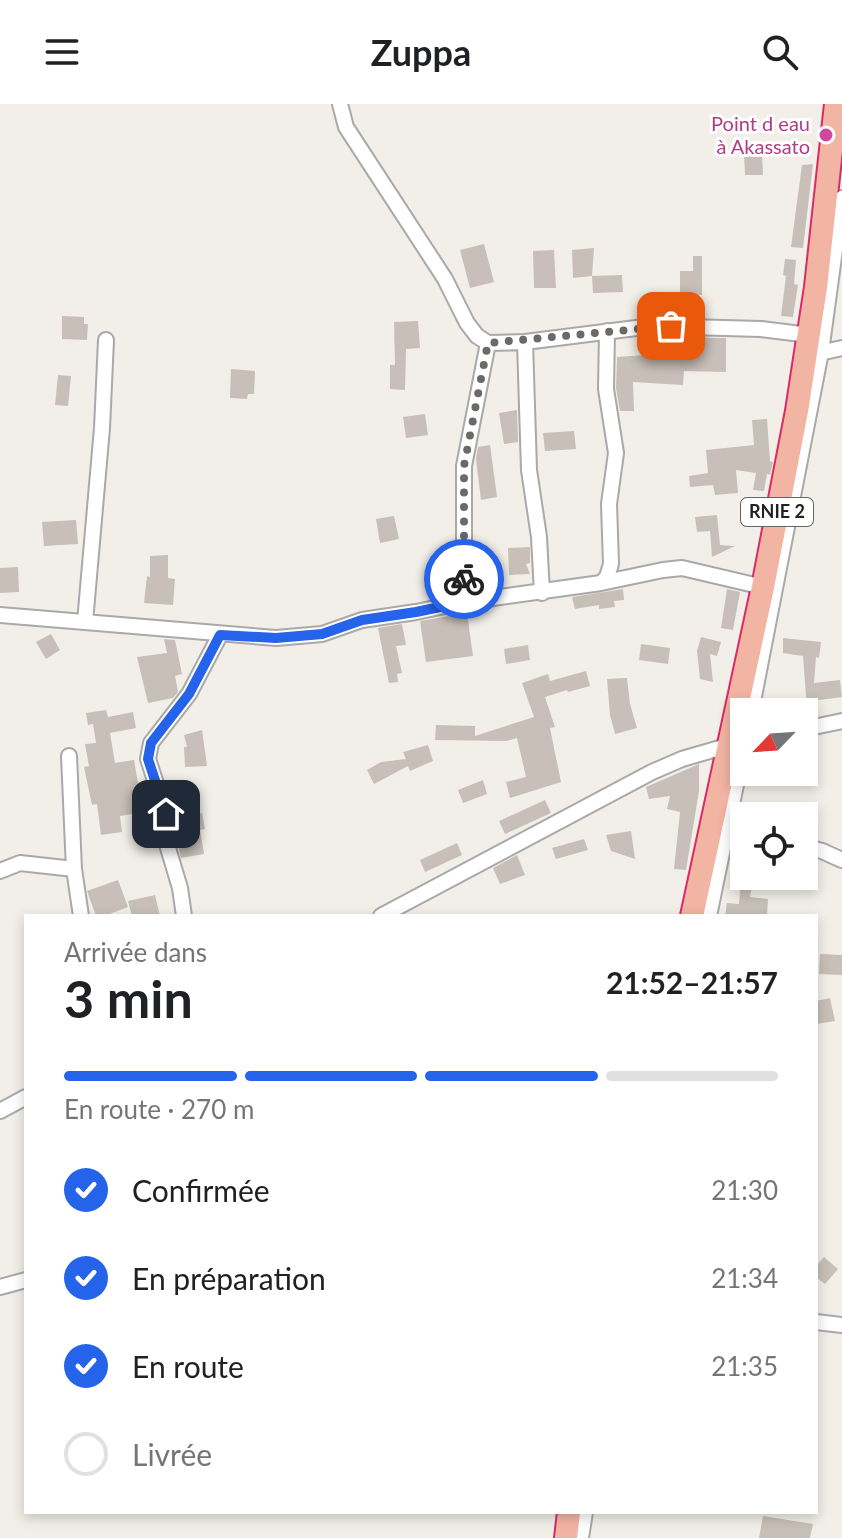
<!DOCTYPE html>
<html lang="fr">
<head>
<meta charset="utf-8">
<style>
  :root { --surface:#fff; --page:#f6f6f6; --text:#202124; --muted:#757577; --line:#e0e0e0; --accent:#2563eb }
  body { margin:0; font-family:Lato,sans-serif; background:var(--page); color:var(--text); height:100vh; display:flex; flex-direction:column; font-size:30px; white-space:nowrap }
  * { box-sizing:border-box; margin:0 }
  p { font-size:26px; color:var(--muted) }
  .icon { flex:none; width:44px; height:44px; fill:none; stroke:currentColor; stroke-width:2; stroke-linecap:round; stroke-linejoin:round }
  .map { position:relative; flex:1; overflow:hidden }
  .panel { position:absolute; left:24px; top:810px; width:794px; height:600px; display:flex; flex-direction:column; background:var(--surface); border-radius:0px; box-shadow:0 4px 12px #0003 }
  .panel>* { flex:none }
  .needle { width:52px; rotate:245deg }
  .tools { position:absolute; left:730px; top:594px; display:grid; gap:16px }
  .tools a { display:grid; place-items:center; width:88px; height:88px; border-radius:0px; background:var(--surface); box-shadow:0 4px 12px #0003; font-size:40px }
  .pin { position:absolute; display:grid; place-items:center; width:68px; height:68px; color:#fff; margin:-34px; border-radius:16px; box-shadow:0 4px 12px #0006 }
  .courier { position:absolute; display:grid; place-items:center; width:80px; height:80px; margin:-40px; border:6px solid #2563eb; border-radius:50%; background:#fff; color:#222; box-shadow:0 2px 10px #0007 }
  .summary em { font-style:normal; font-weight:700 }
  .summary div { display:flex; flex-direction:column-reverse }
  .summary { display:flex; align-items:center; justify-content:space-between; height:136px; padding:0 40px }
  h1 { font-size:52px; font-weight:700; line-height:60px }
  .bar { display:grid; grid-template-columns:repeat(4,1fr); gap:12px 8px; align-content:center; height:96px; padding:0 40px }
  .bar i { height:10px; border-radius:6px; background:var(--line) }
  .bar .active { background:var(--accent) }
  .bar p { grid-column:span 4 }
  ol { padding:0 40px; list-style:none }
  li { display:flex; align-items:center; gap:24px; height:88px }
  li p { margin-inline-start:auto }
  li .icon { padding:8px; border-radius:50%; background:var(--accent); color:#fff; stroke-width:4 }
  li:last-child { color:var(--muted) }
  li i { width:44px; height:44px; border:4px solid var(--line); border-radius:50% }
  header { display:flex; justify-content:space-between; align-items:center; height:104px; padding:0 40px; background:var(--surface); font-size:36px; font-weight:700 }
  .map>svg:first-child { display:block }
  .building { fill:#c7bfb8 }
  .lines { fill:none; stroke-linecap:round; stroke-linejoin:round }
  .minor-casing { stroke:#a9a9a9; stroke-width:18 }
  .trunk-casing { stroke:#dc2a67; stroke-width:26 }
  .minor { stroke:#fff; stroke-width:14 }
  .trunk { stroke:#f2b4a3; stroke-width:22 }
  .done { stroke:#6b6a68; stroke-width:8; stroke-dasharray:0 14.4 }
  .route { stroke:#2563eb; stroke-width:10 }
  .hotel-dot { fill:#d1479c; stroke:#fff; stroke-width:3 }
  .labels { text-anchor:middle; stroke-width:6; stroke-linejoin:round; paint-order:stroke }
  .shield { fill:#fff; stroke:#646464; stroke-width:2 }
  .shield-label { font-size:18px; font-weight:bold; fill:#222 }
  .hotel-label { font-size:20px; fill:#b23c85; stroke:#fff; text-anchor:end }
</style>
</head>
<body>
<header><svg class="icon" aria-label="menu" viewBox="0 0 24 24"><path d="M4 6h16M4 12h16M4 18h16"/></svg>Zuppa<svg class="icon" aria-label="search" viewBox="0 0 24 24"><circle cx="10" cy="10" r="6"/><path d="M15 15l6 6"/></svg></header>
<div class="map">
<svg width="842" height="1434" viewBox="0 0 842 1434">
  <rect width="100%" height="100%" fill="#f2efe9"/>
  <path class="building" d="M762,50l1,21h-18l-1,-20z
    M813,60l-10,84 -12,-1 11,-82z
    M484,140l10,38 -24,6 -10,-38z
    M594,144l-2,28 -19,2 -1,-28z
    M554,146l2,38h-22l-1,-37z
    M693,152h9v39l-22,-1v-23h13z
    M785,155l11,1 -2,24 4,1 -5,32 -12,-1 5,-40 -3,-1z
    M622,171l1,17 -30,1 -1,-17z
    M62,212l22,1v7h4l-1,16 -25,-1z
    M418,217l2,27 -14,1 -1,41 -15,-1v-24h5l-1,-43z
    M648,233l78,1v34l-42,-1 -1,14 -50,-3 1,29h-14l-4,-23 1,-31 29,-2z
    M231,265l24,2 -1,23h-6l-1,5 -17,-1z
    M58,271l13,1 -3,30 -13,-1z
    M517,306l1,32 -14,2 -5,-31z
    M425,310l3,21 -22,3 -3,-21z
    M767,315l3,42 3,1 -3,13 -3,-1 -3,17 -11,-1 3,-17 -20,-3 2,23 -23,2 -2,-10 -23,2 -1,-11 19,-3 -2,-23 48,-5 -2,-25z
    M574,327l2,18 -31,2 -2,-18z
    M490,341l7,52 -16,3 -5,-41 2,-12z
    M717,411l3,30 15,1 -23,11 -2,-26 -13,1 -2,-15z
    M394,412l5,23 -19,4 -4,-24z
    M76,416l2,24 -34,2 -2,-24z
    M530,443v16l-4,1 4,10 -21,1 -1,-27z
    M168,451v23l7,1 -2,26 -29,-2 3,-27 3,1v-21z
    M18,463l1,25 -19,1v-25z
    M623,485l1,11 -10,1 1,6 -16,2v-4l-24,4 -3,-12z
    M727,485l13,3 -7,38 -12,-2z
    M467,509l6,43 -47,6 -6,-41z
    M402,520l4,21 -10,1 6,27 -5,1 1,8 -9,1 -11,-55z
    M51,530l9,16 -14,9 -10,-17z
    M701,533l20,5 -4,14 -7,-2 3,28 -13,-3 -3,-28z
    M783,534l38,4 -2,16 -3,-1 -2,26 26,-3 2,17 -30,4v8h-5l-4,-53 -20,-3z
    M164,535l11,1 7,34 -7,2 3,16 -5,6 -25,5 -11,-46 30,-4z
    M641,540l29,4 -2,16 -29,-4z
    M528,541l2,15 -24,4 -2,-15z
    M586,567l4,15 -22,6 -1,-2 -22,7 10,30 -5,1 11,54 -51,16 -4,-16 20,-5 -9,-39 -11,3 -71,-1 1,-15 39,1v10l59,-19 -12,-34 26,-9 2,7z
    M627,574l3,26 7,24 -22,6 -5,-19 -3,-36z
    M106,606l2,7 25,-5 3,16 -26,5 5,30 19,-3 9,52 -23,4 2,16 -21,3 -4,-31 -5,1 -8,-38 5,-1 -4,-22 11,-1 -3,-19 -5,1 -2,-12z
    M202,626l5,36 -22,1 -1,-20h3l-3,-12z
    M428,641l5,16 -23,10 -2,-5 -34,18 -7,-14 14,-8 25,-3 -3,-7z
    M699,660v27l-13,79 -12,-1 6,-57 -13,-3 3,-13 -21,3 -3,-12z
    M483,676l4,14 -24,9 -5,-13z
    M545,696l6,13 -46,21 -6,-13z
    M202,709l3,16 -5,1 4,24 -23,4 -4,-19 6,-1 -3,-21z
    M631,727l4,28 -24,-8 -5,-16z
    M584,735l4,11 -32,9 -4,-11z
    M457,739l5,12 -37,17 -5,-12z
    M517,751l8,20 -25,9 -7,-16z
    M741,775l12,1 -3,17 18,2 -1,17h-42l2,-13 12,1z
    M118,776l10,27 -24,9h-8l-9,-25z
    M155,791l5,21h-28l-4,-15z
    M820,850l22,1v20l-23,-1z
    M830,894l5,23 -19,3v-23z
    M824,1153l14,12 -13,15 -9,-7v-11z
    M763,1412l50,8 -3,14h-51z"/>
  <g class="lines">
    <defs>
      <path id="minor" d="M340,0l6,23 99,152 22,44 10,13 11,7 37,-1 127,-16 109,3 48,6
        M525,238l4,128 10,67 3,56
        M815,250l27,-6
        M601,479l6,-6 4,-13 -2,-60 7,-51 -10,-64 1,-58
        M464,498v-136l24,-123
        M0,511l276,23 46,-4 40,-14 54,-8 48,-10 137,-19 62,-13 19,-2 81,19
        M85,518l17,-194 4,-88
        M751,608l70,-360 21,-154
        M804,625l38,-8
        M69,652l5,113 7,47
        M804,742l18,5 20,9
        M0,767l20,-8 54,6
        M184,812l-4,-28 -12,-40 -2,-34 -18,-55 3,-16 38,-49 31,-59
        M381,812l271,-144 30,-13 62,-18
        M709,812l35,-170
        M0,1007l26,-14
        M0,1183l26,-7
        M816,1218l26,3
        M581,1434l4,-26"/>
      <path id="trunk" d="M692,812l71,-329 34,-176 19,-124 20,-183
        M566,1434l3,-26"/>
    </defs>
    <use href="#minor" class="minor-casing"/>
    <use href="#trunk" class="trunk-casing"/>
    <use href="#minor" class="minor"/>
    <use href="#trunk" class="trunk"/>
  </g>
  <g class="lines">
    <path class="done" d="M464,475v-113l24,-123 183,-17"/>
    <path class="route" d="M166,710l-18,-55 3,-16 38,-49 31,-59 56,3 46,-4 40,-14 54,-8 48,-10v-23"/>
  </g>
  <circle class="hotel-dot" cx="826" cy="31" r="8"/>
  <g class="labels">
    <rect class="shield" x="741" y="394" width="72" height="28" rx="6"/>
    <g class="shield-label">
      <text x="777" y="414">RNIE 2</text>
    </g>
    <g class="hotel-label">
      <text x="810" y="27">Point d eau<tspan x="810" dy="23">à Akassato</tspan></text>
    </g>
  </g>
</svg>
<div class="tools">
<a><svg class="needle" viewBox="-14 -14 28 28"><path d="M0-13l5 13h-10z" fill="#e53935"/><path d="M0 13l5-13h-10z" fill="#757577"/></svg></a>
<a><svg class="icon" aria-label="locate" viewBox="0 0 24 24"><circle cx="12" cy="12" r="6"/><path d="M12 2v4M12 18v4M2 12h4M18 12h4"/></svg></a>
</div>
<div class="pin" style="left:671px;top:222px;background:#ea580c"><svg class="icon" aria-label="bag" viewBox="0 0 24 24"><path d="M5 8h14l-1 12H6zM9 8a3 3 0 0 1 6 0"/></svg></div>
<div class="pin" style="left:166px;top:710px;background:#1f2937"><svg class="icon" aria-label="home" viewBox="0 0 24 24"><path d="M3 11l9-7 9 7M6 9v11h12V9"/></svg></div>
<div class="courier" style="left:464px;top:475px"><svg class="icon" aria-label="bike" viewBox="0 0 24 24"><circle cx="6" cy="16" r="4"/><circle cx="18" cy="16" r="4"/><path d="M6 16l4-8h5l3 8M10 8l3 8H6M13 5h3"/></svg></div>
<section class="panel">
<div class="summary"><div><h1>3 min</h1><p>Arrivée dans</p></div><em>21:52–21:57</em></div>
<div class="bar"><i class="active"></i><i class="active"></i><i class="active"></i><i></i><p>En route · 270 m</p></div>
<ol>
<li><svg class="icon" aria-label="check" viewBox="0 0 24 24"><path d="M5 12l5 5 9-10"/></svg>Confirmée<p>21:30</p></li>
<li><svg class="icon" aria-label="check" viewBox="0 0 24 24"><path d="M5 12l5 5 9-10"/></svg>En préparation<p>21:34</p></li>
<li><svg class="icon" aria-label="check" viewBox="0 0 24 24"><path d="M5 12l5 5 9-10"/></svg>En route<p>21:35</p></li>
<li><i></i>Livrée</li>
</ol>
</section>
</div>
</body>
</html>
